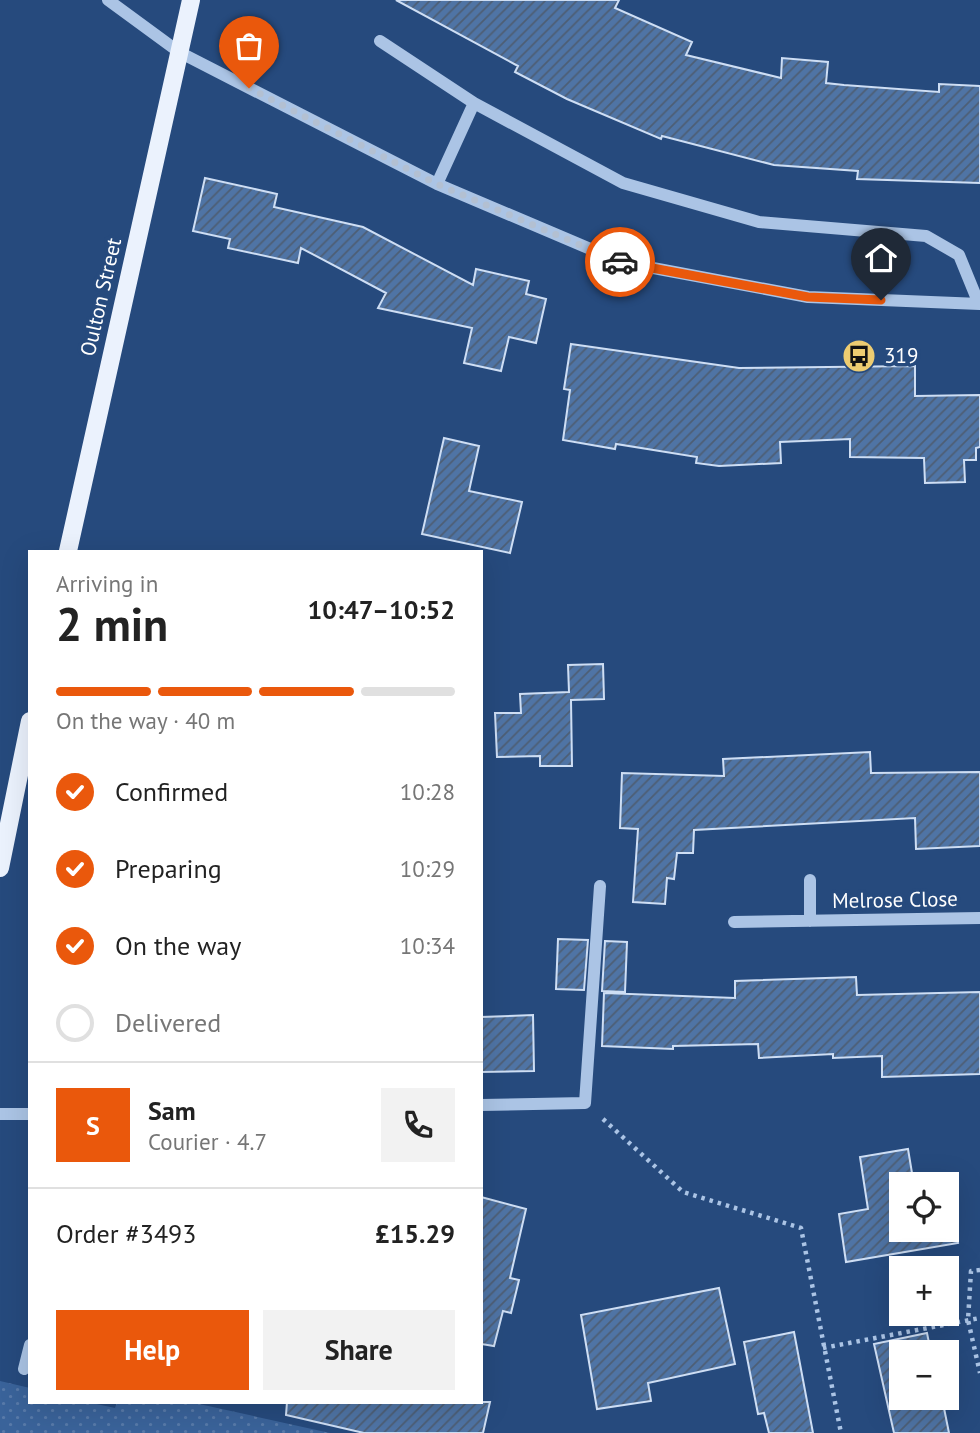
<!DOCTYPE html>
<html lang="en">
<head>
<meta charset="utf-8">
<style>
  :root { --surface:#fff; --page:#f2f2f2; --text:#222; --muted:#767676; --line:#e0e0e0; --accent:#ea580c }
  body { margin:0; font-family:"PT Sans",sans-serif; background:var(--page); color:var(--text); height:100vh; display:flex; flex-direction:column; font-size:26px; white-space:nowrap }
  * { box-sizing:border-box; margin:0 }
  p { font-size:23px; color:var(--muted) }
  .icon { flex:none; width:38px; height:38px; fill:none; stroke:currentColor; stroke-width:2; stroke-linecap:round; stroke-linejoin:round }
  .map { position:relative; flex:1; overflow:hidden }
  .panel { position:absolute; left:28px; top:550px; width:455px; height:854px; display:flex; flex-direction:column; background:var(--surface); border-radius:0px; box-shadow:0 7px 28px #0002 }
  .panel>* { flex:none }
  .tools { position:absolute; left:889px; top:1172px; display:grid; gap:14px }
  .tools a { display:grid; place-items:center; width:70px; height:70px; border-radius:0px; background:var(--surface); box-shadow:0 7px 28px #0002; font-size:35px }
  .pin { position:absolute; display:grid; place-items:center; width:60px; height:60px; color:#fff; margin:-72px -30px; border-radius:50% 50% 50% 0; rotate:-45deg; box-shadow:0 0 7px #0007 }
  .pin .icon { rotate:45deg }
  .courier { position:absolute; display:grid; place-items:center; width:70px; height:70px; margin:-35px; border:5px solid #ea580c; border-radius:50%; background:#fff; color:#222; box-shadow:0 2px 9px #0007 }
  .summary em { font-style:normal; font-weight:700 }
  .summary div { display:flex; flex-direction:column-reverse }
  .summary { display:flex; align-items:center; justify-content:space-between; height:119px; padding:0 28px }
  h1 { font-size:46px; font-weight:700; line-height:52px }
  .bar { display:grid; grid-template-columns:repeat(4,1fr); gap:10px 7px; align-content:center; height:84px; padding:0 28px }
  .bar i { height:9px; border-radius:5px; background:var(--line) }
  .bar .on { background:var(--accent) }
  .bar p { grid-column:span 4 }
  .line { display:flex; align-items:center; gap:18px; padding:0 28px; border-top:2px solid var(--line) }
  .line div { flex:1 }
  .round { display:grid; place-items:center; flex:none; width:74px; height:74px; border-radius:0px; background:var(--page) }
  ol { padding:0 28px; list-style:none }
  li { display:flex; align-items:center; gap:21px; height:77px }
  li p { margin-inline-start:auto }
  li .icon { padding:7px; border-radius:50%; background:var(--accent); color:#fff; stroke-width:4 }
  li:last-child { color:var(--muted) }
  li i { width:38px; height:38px; border:4px solid var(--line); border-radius:50% }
  .button { display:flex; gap:14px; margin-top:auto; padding:14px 28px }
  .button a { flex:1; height:80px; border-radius:0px; background:var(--accent); color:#fff; font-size:28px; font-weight:700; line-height:80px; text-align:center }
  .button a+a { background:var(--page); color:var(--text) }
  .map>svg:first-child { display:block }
  .park { fill:url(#park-dots) }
  .building { fill:url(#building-hatch); stroke:#cedef4; stroke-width:2 }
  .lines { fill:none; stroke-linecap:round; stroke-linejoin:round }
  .path { stroke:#abc4e5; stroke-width:4.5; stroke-dasharray:3.5 5; stroke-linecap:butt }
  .minor { stroke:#abc4e5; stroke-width:12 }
  .major { stroke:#ebf2fd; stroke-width:18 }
  .done { stroke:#b3c0d2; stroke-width:7; stroke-dasharray:0 12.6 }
  .route { stroke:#ea580c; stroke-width:9 }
  .labels { text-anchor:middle; stroke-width:7; stroke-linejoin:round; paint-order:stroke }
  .street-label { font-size:21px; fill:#fff; stroke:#264a7d }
  .poi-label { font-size:21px; fill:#fff; stroke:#264a7d; text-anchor:start }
</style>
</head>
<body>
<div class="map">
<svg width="980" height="1433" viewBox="0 0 980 1433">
  <defs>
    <pattern id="park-dots" width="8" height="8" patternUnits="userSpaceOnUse" patternTransform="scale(1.75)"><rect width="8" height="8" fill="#3a639a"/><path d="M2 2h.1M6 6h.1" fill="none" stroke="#587aa9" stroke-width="1.8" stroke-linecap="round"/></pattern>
    <pattern id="building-hatch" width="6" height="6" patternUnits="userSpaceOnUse" patternTransform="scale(1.75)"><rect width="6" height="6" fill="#4f74a5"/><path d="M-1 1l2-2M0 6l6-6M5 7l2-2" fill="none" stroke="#4d5e74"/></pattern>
  </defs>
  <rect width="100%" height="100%" fill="#264a7d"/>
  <path class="park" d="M0,1381l30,7v14h57l28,6 2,-6h73l140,31h-330z"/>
  <path class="building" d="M396,0h223l-4,8 77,34 -6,13 95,23 1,-20 46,4 -2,21 18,2 95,7v-8l41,2v97l-123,-4 1,-8 -84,-6 -112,-29 -1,3 -94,-40 -52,-27 3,-6z
    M205,178l72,16 -3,13 89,20 110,58 3,-16 53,12 -3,13 20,5 -10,44 -27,-6 -8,34 -37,-8 8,-35 -94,-20 8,-15 -85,-45 -3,15 -70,-15 2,-9 -37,-8z
    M571,344l168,24 176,-2v30l65,-1v52l-4,1v12h-12l1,22 -40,1 -1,-25 -74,-1v-18l-70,3 1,21 -62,3 -23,-3 1,-6 -81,-13 -1,5 -52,-9 7,-50 -6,-1z
    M444,438l35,8 -10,45 53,11 -12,51 -88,-19z
    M603,664l1,35 -33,1 1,66h-32v-10l-43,1 -2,-44h26l-1,-19 49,-2 -1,-27z
    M870,752l1,21 109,-1v74l-64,3 -1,-31 -221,12 -1,23h-16l-3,26 -7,-1 -2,26 -32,-2 5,-73 -18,-1 2,-55 102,3 -1,-17z
    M558,939l30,1 -4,50 -28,-1z
    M605,941l22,1 -2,50 -23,-1z
    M856,977l1,18 123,-3v82l-98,3v-21l-49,2v-4l-74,4 -1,-14 -85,2v3l-71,-3 2,-53 131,5v-17z
    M533,1015l1,56 -53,1v-55z
    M908,1149l6,36h-13v45h46v-36h3l8,49 -112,19 -7,-48 29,-5 -8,-52z
    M481,1197l45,12 -16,69 9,2 -8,33 -8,-2 -9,35 -13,-2z
    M719,1288l16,76 -87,19 3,18 -54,8 -16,-94z
    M794,1332l19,101h-44l-5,-20 -6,1 -14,-72z
    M927,1333l4,20h-30v45h41l7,35h-55l-20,-89z
    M287,1402h203l-7,31h-119l-78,-18z"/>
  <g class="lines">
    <path class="path" d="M603,1119l80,73 118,36 40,205
      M980,1270l-9,1 -3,49 12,53
      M823,1348l157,-30"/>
    <path class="minor" d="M108,0l71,52 258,132 184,78 187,35 172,7
      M380,41l94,62 149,80 136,39 167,14 33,19 20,49
      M437,184l37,-81
      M810,880v41
      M734,922l246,-4
      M481,1105l104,-2 15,-217
      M0,1114h30
      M24,1369l6,-24"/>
    <path class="major" d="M68,551l123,-551
      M0,868l30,-147"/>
  </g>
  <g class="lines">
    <path class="done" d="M249,88l188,96 183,78"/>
    <path class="route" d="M620,262l188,35 73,3"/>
  </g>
  <defs>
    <symbol id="bus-disc" viewBox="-11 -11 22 22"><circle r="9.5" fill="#edcc71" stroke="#264a7d"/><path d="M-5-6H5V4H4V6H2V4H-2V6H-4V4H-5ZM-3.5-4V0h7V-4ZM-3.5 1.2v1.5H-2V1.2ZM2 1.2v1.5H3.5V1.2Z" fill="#111"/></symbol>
  </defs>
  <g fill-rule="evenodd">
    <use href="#bus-disc" x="840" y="337" width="38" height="38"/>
  </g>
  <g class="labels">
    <g class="street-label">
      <text transform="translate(101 297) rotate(-77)" y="7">Oulton Street</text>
      <text transform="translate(895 900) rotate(-1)" y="7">Melrose Close</text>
    </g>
    <g class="poi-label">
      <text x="884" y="363">319</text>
    </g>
  </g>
</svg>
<div class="tools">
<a><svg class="icon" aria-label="locate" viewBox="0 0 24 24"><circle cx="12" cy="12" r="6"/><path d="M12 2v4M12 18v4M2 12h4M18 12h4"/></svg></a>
<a>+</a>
<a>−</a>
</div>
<div class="pin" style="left:249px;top:88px;background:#ea580c"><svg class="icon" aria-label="bag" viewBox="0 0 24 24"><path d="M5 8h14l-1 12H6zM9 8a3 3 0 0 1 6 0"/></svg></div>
<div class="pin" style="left:881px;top:300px;background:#1f2937"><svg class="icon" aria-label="home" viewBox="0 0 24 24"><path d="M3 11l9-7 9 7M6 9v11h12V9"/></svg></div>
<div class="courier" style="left:620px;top:262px"><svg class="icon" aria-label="car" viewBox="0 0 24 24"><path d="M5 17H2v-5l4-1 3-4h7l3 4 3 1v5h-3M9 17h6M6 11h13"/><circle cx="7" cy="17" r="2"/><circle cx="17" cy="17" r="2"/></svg></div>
<section class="panel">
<div class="summary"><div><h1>2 min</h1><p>Arriving in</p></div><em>10:47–10:52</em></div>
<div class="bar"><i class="on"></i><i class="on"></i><i class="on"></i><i></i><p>On the way · 40 m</p></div>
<ol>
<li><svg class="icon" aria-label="check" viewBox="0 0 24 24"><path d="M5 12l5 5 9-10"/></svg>Confirmed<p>10:28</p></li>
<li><svg class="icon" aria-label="check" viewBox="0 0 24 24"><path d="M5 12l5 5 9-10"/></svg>Preparing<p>10:29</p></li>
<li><svg class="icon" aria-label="check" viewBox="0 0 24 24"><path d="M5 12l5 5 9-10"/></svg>On the way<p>10:34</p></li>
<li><i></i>Delivered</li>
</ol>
<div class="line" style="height:126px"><b class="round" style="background:var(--accent);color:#fff">S</b><div><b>Sam</b><p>Courier · 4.7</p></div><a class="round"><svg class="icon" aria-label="phone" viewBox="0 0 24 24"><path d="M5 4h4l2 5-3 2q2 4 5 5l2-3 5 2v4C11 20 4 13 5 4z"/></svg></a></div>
<div class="line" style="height:91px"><div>Order #3493</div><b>£15.29</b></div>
<div class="button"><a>Help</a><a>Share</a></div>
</section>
</div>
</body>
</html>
